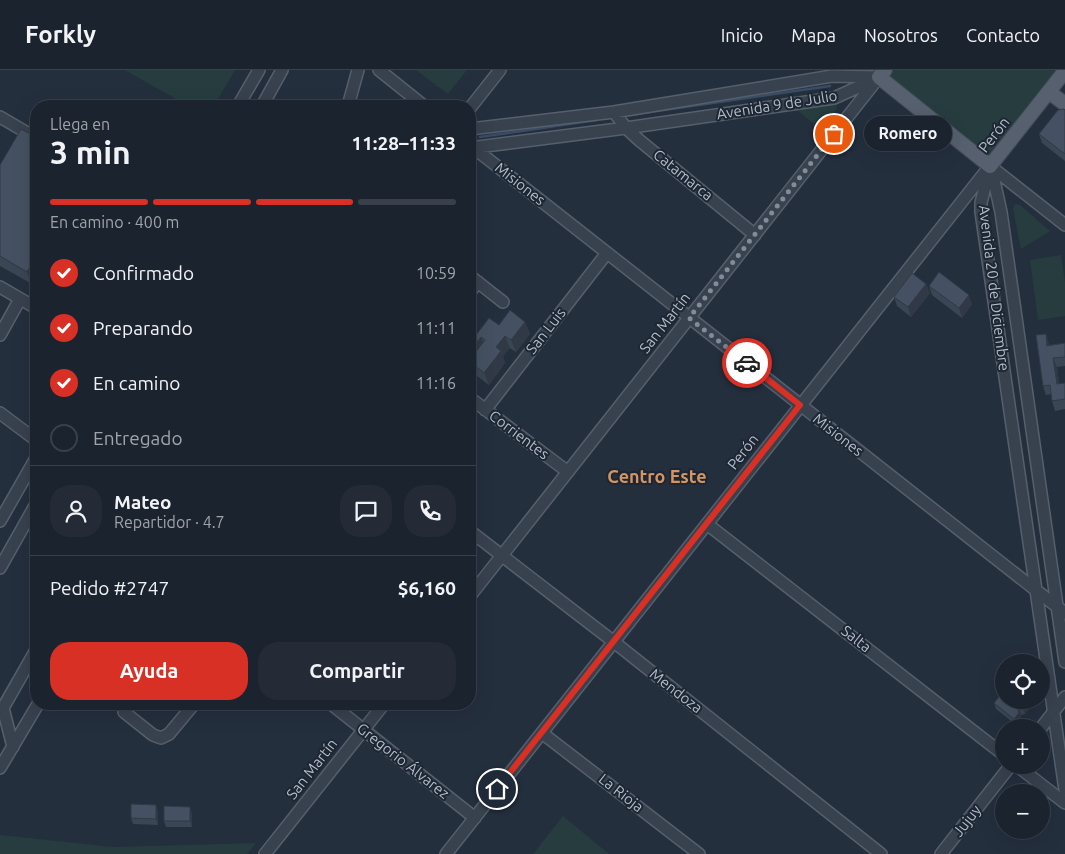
<!DOCTYPE html>
<html lang="es">
<head>
<meta charset="utf-8">
<style>
  :root { --surface:#1b232e; --page:#242b36; --text:#f1f3f6; --muted:#a0a4aa; --line:#39404a; --accent:#d93025 }
  body { margin:0; font-family:Ubuntu,sans-serif; background:var(--page); color:var(--text); height:100vh; display:flex; flex-direction:column; font-size:19px; white-space:nowrap }
  * { box-sizing:border-box; margin:0 }
  p { font-size:16px; color:var(--muted) }
  .icon { flex:none; width:28px; height:28px; fill:none; stroke:currentColor; stroke-width:2; stroke-linecap:round; stroke-linejoin:round }
  .map { position:relative; flex:1; overflow:hidden }
  .side { position:absolute; left:30px; top:30px; width:446px; height:610px; display:flex; flex-direction:column; background:var(--surface); border-radius:20px; box-shadow:0 5px 20px #0002,0 0 0 1px var(--line) }
  .side>* { flex:none }
  .fabs { position:absolute; left:995px; top:584px; display:grid; gap:10px }
  .fabs a { display:grid; place-items:center; width:55px; height:55px; border-radius:50%; background:var(--surface); box-shadow:0 5px 20px #0002,0 0 0 1px var(--line); font-size:25px }
  .pin { position:absolute; display:grid; place-items:center; width:42px; height:42px; color:#fff; margin:-21px; border:2px solid #fff; border-radius:50%; box-shadow:0 1px 5px #0007 }
  .courier { position:absolute; display:grid; place-items:center; width:50px; height:50px; margin:-25px; border:4px solid #d93025; border-radius:50%; background:#fff; color:#222; box-shadow:0 1px 6px #0007 }
  .bubble { position:absolute; height:35px; border-radius:18px; background:var(--surface); box-shadow:0 5px 20px #0002,0 0 0 1px var(--line); font-size:16px; font-weight:600; line-height:35px; text-align:center }
  .overview em { font-style:normal; font-weight:600 }
  .overview div { display:flex; flex-direction:column-reverse }
  .overview { display:flex; align-items:center; justify-content:space-between; height:85px; padding:0 20px }
  h1 { font-size:32px; font-weight:600; line-height:38px }
  .bar { display:grid; grid-template-columns:repeat(4,1fr); gap:8px 5px; align-content:center; height:60px; padding:0 20px }
  .bar i { height:6px; border-radius:4px; background:var(--line) }
  .bar .active { background:var(--accent) }
  .bar p { grid-column:span 4 }
  .line { display:flex; align-items:center; gap:12px; padding:0 20px; border-top:1px solid var(--line) }
  .line div { flex:1 }
  .round { display:grid; place-items:center; flex:none; width:52px; height:52px; border-radius:20px; background:var(--page) }
  ol { padding:0 20px; list-style:none }
  li { display:flex; align-items:center; gap:15px; height:55px }
  li p { margin-inline-start:auto }
  li .icon { padding:5px; border-radius:50%; background:var(--accent); color:#fff; stroke-width:4 }
  li:last-child { color:var(--muted) }
  li i { width:28px; height:28px; border:2px solid var(--line); border-radius:50% }
  .cta { display:flex; gap:10px; margin-top:auto; padding:10px 20px }
  .cta a { flex:1; height:58px; border-radius:20px; background:var(--accent); color:#fff; font-size:20px; font-weight:600; line-height:58px; text-align:center }
  .cta a+a { background:var(--page); color:var(--text) }
  header { display:flex; align-items:center; gap:30px; box-sizing:border-box; height:70px; padding:0 25px; background:var(--surface); border-bottom:1px solid var(--line) }
  header strong { font-size:24px }
  nav { display:flex; gap:28px; margin-inline-start:auto; font-size:18px }
  .map>svg:first-child { display:block }
  .green { fill:#263c3f }
  .lines { fill:none; stroke-linecap:round; stroke-linejoin:round }
  .stream { stroke:#394c67; stroke-width:2.5 }
  .minor-casing { stroke:#565f6c; stroke-width:14 }
  .major-casing { stroke:#414a57; stroke-width:16 }
  .minor { stroke:#38414e; stroke-width:11 }
  .major { stroke:#56606e; stroke-width:14 }
  .wall { fill:#3b4654 }
  .shaded-wall { fill:#303945 }
  .building { fill:#455162; stroke:#303945 }
  .done { stroke:#828b98; stroke-width:5; stroke-dasharray:0 9 }
  .route { stroke:#d93025; stroke-width:6 }
  .labels { text-anchor:middle; stroke-width:4; stroke-linejoin:round; paint-order:stroke }
  .street-label { font-size:15px; fill:#b4bcc9; stroke:#1d2633 }
  .quarter-label { font-size:18px; font-weight:bold; fill:#d59563; stroke:#1d2633 }
</style>
</head>
<body>
<header>
<strong>Forkly</strong>
<nav><a>Inicio</a><a>Mapa</a><a>Nosotros</a><a>Contacto</a></nav>
</header>
<div class="map">
<svg width="1065" height="784" viewBox="0 0 1065 784">
  <rect width="100%" height="100%" fill="#242f3e"/>
  <path class="green" d="M125,0h110l-21,36h-26z
    M416,0h51l-19,24z
    M891,0h168l-69,85h-3l-98,-78z
    M833,34l3,1 1,4 -17,20 -24,-20z
    M1015,134l5,1 30,26 -29,18 -8,-40z
    M1061,185l4,27v34l-27,4 -8,-60z
    M563,746l46,38h-76z
    M0,765l113,12 143,-4 -9,11h-247z"/>
  <g class="lines">
    <path class="stream" d="M630,45l200,-29
      M480,67l117,-17"/>
    <defs>
      <path id="minor" d="M379,0l45,36
        M238,36l21,-36
        M262,36l20,-36
        M348,36l10,-36
        M470,38l30,-38
        M614,42l12,16 13,12 116,95
        M0,47l36,21
        M470,59l144,-17 218,-36 45,1
        M470,75l595,468
        M470,78l156,-20 208,-30 42,-19
        M990,96l75,59
        M991,97l10,45 64,450
        M989,100l-8,33v9l84,578
        M470,206l33,26
        M0,217l36,21
        M470,222l8,-10
        M0,265l20,-36
        M470,328l98,74
        M485,340l122,-157
        M0,343l36,27
        M0,451l36,-63
        M707,454l297,231
        M470,461l144,111 267,212
        M0,498l36,-64
        M470,526l409,-519
        M331,634l144,114
        M124,642l29,23 8,3 8,-4 25,-30
        M1041,658l24,-31
        M542,663l157,121
        M13,677l-10,-39 33,-58
        M1016,695l49,38
        M0,698l38,-64
        M265,784l119,-150
        M446,784l544,-688
        M941,784l70,-89"/>
      <path id="major" d="M885,0l-6,7 111,89 75,-95
        M1049,22l16,12"/>
    </defs>
    <use href="#minor" class="minor-casing"/>
    <use href="#major" class="major-casing"/>
    <use href="#minor" class="minor"/>
    <use href="#major" class="major"/>
  </g>
  <path class="wall" d="M1065,40v51l-23,-18 -3,-9z
    M36,67v139l-4,8 -32,-18v-101z
    M926,214l4,9 -19,24 -14,-11 -3,-9z
    M929,216l43,18 -10,14 -30,-23z
    M525,252l5,12 -14,18 -6,-4 -7,8 2,7 -16,22 -16,-12 -3,-9v-21l29,-18z
    M1049,273v2l16,-2v23l-8,1 2,17 6,-1v26l-10,2 -3,-10 -1,-7 -5,1 -3,-9z
    M1036,631l-11,13 -4,1v4l-5,6 -20,-16 -2,-6z
    M158,741v14l-25,-1 -2,-6z
    M192,743v14h-26l-2,-6z"/>
  <path class="shaded-wall" d="M36,186v20l-4,8 -5,-12z
    M926,214l4,9 -19,24 -3,-10z
    M969,225l3,9 -10,14 -3,-10z
    M525,252l5,12 -14,18 -5,-12z
    M1046,264l3,9 2,12 -4,-9z
    M505,266l5,12 -7,8 2,7 -16,22 -5,-12 12,-26z
    M481,267l4,12 -12,15 -3,-9v-4z
    M1053,288l4,9 3,26 -3,-9z
    M1029,630h6l1,1 -11,13 -2,-6z
    M1018,638l3,7v4l-5,6 -2,-6z
    M156,735l2,6v14l-2,-6z
    M190,737l2,6v14l-2,-6z"/>
  <path class="building" d="M1064,39l1,1v44l-26,-20 19,-24z
    M21,59l15,8v119l-9,16 -27,-16v-91z
    M939,202l30,23 -10,13 -30,-22z
    M912,203l14,11 -18,23 -14,-10z
    M510,240l15,12 -14,18 -6,-4 -9,11 5,4 -17,22 -14,-11v-3l15,-19 -4,-3 -11,14v-8l19,-25 10,7z
    M1046,264l1,12 18,-3v14l-12,1 4,26 8,-1v16l-13,2 -2,-16 -7,1 -7,-51z
    M1004,621v9h25l-6,8h-5l1,5 -5,6 -20,-16 5,-6h4v-5z
    M131,734l25,1v14l-25,-1z
    M164,736l26,1v14h-26z"/>
  <g class="lines">
    <path class="done" d="M747,293l-58,-45 145,-184"/>
    <path class="route" d="M497,719l303,-384 -53,-42"/>
  </g>
  <g class="labels">
    <g class="street-label">
      <text transform="translate(777 35) rotate(-9)" y="5">Avenida 9 de Julio</text>
      <text transform="translate(994 65) rotate(-52)" y="5">Perón</text>
      <text transform="translate(683 105) rotate(39)" y="5">Catamarca</text>
      <text transform="translate(520 114) rotate(38)" y="5">Misiones</text>
      <text transform="translate(994 218) rotate(83)" y="5">Avenida 20 de Diciembre</text>
      <text transform="translate(665 253) rotate(-52)" y="5">San Martín</text>
      <text transform="translate(546 261) rotate(-52)" y="5">San Luis</text>
      <text transform="translate(519 365) rotate(37)" y="5">Corrientes</text>
      <text transform="translate(838 365) rotate(38)" y="5">Misiones</text>
      <text transform="translate(743 382) rotate(-52)" y="5">Perón</text>
      <text transform="translate(856 569) rotate(38)" y="5">Salta</text>
      <text transform="translate(676 621) rotate(38)" y="5">Mendoza</text>
      <text transform="translate(403 691) rotate(38)" y="5">Gregorio Álvarez</text>
      <text transform="translate(312 699) rotate(-52)" y="5">San Martín</text>
      <text transform="translate(621 723) rotate(38)" y="5">La Rioja</text>
      <text transform="translate(967 751) rotate(-52)" y="5">Jujuy</text>
    </g>
    <g class="quarter-label">
      <text x="657" y="413">Centro Este</text>
    </g>
  </g>
</svg>
<div class="fabs">
<a><svg class="icon" aria-label="locate" viewBox="0 0 24 24"><circle cx="12" cy="12" r="6"/><path d="M12 2v4M12 18v4M2 12h4M18 12h4"/></svg></a>
<a>+</a>
<a>−</a>
</div>
<div class="pin" style="left:834px;top:64px;background:#ea580c"><svg class="icon" aria-label="bag" viewBox="0 0 24 24"><path d="M5 8h14l-1 12H6zM9 8a3 3 0 0 1 6 0"/></svg></div>
<div class="pin" style="left:497px;top:719px;background:#1f2937"><svg class="icon" aria-label="home" viewBox="0 0 24 24"><path d="M3 11l9-7 9 7M6 9v11h12V9"/></svg></div>
<div class="courier" style="left:747px;top:293px"><svg class="icon" aria-label="car" viewBox="0 0 24 24"><path d="M5 17H2v-5l4-1 3-4h7l3 4 3 1v5h-3M9 17h6M6 11h13"/><circle cx="7" cy="17" r="2"/><circle cx="17" cy="17" r="2"/></svg></div>
<div class="bubble" style="left:864px;top:46px;width:88px">Romero</div>
<section class="side">
<div class="overview"><div><h1>3 min</h1><p>Llega en</p></div><em>11:28–11:33</em></div>
<div class="bar"><i class="active"></i><i class="active"></i><i class="active"></i><i></i><p>En camino · 400 m</p></div>
<ol>
<li><svg class="icon" aria-label="check" viewBox="0 0 24 24"><path d="M5 12l5 5 9-10"/></svg>Confirmado<p>10:59</p></li>
<li><svg class="icon" aria-label="check" viewBox="0 0 24 24"><path d="M5 12l5 5 9-10"/></svg>Preparando<p>11:11</p></li>
<li><svg class="icon" aria-label="check" viewBox="0 0 24 24"><path d="M5 12l5 5 9-10"/></svg>En camino<p>11:16</p></li>
<li><i></i>Entregado</li>
</ol>
<div class="line" style="height:90px"><a class="round"><svg class="icon" aria-label="person" viewBox="0 0 24 24"><circle cx="12" cy="8" r="4"/><path d="M4 21q1-7 8-7t8 7"/></svg></a><div><b>Mateo</b><p>Repartidor · 4.7</p></div><a class="round"><svg class="icon" aria-label="chat" viewBox="0 0 24 24"><path d="M4 5h16v11H9l-5 4z"/></svg></a><a class="round"><svg class="icon" aria-label="phone" viewBox="0 0 24 24"><path d="M5 4h4l2 5-3 2q2 4 5 5l2-3 5 2v4C11 20 4 13 5 4z"/></svg></a></div>
<div class="line" style="height:65px"><div>Pedido #2747</div><b>$6,160</b></div>
<div class="cta"><a>Ayuda</a><a>Compartir</a></div>
</section>
</div>
</body>
</html>
